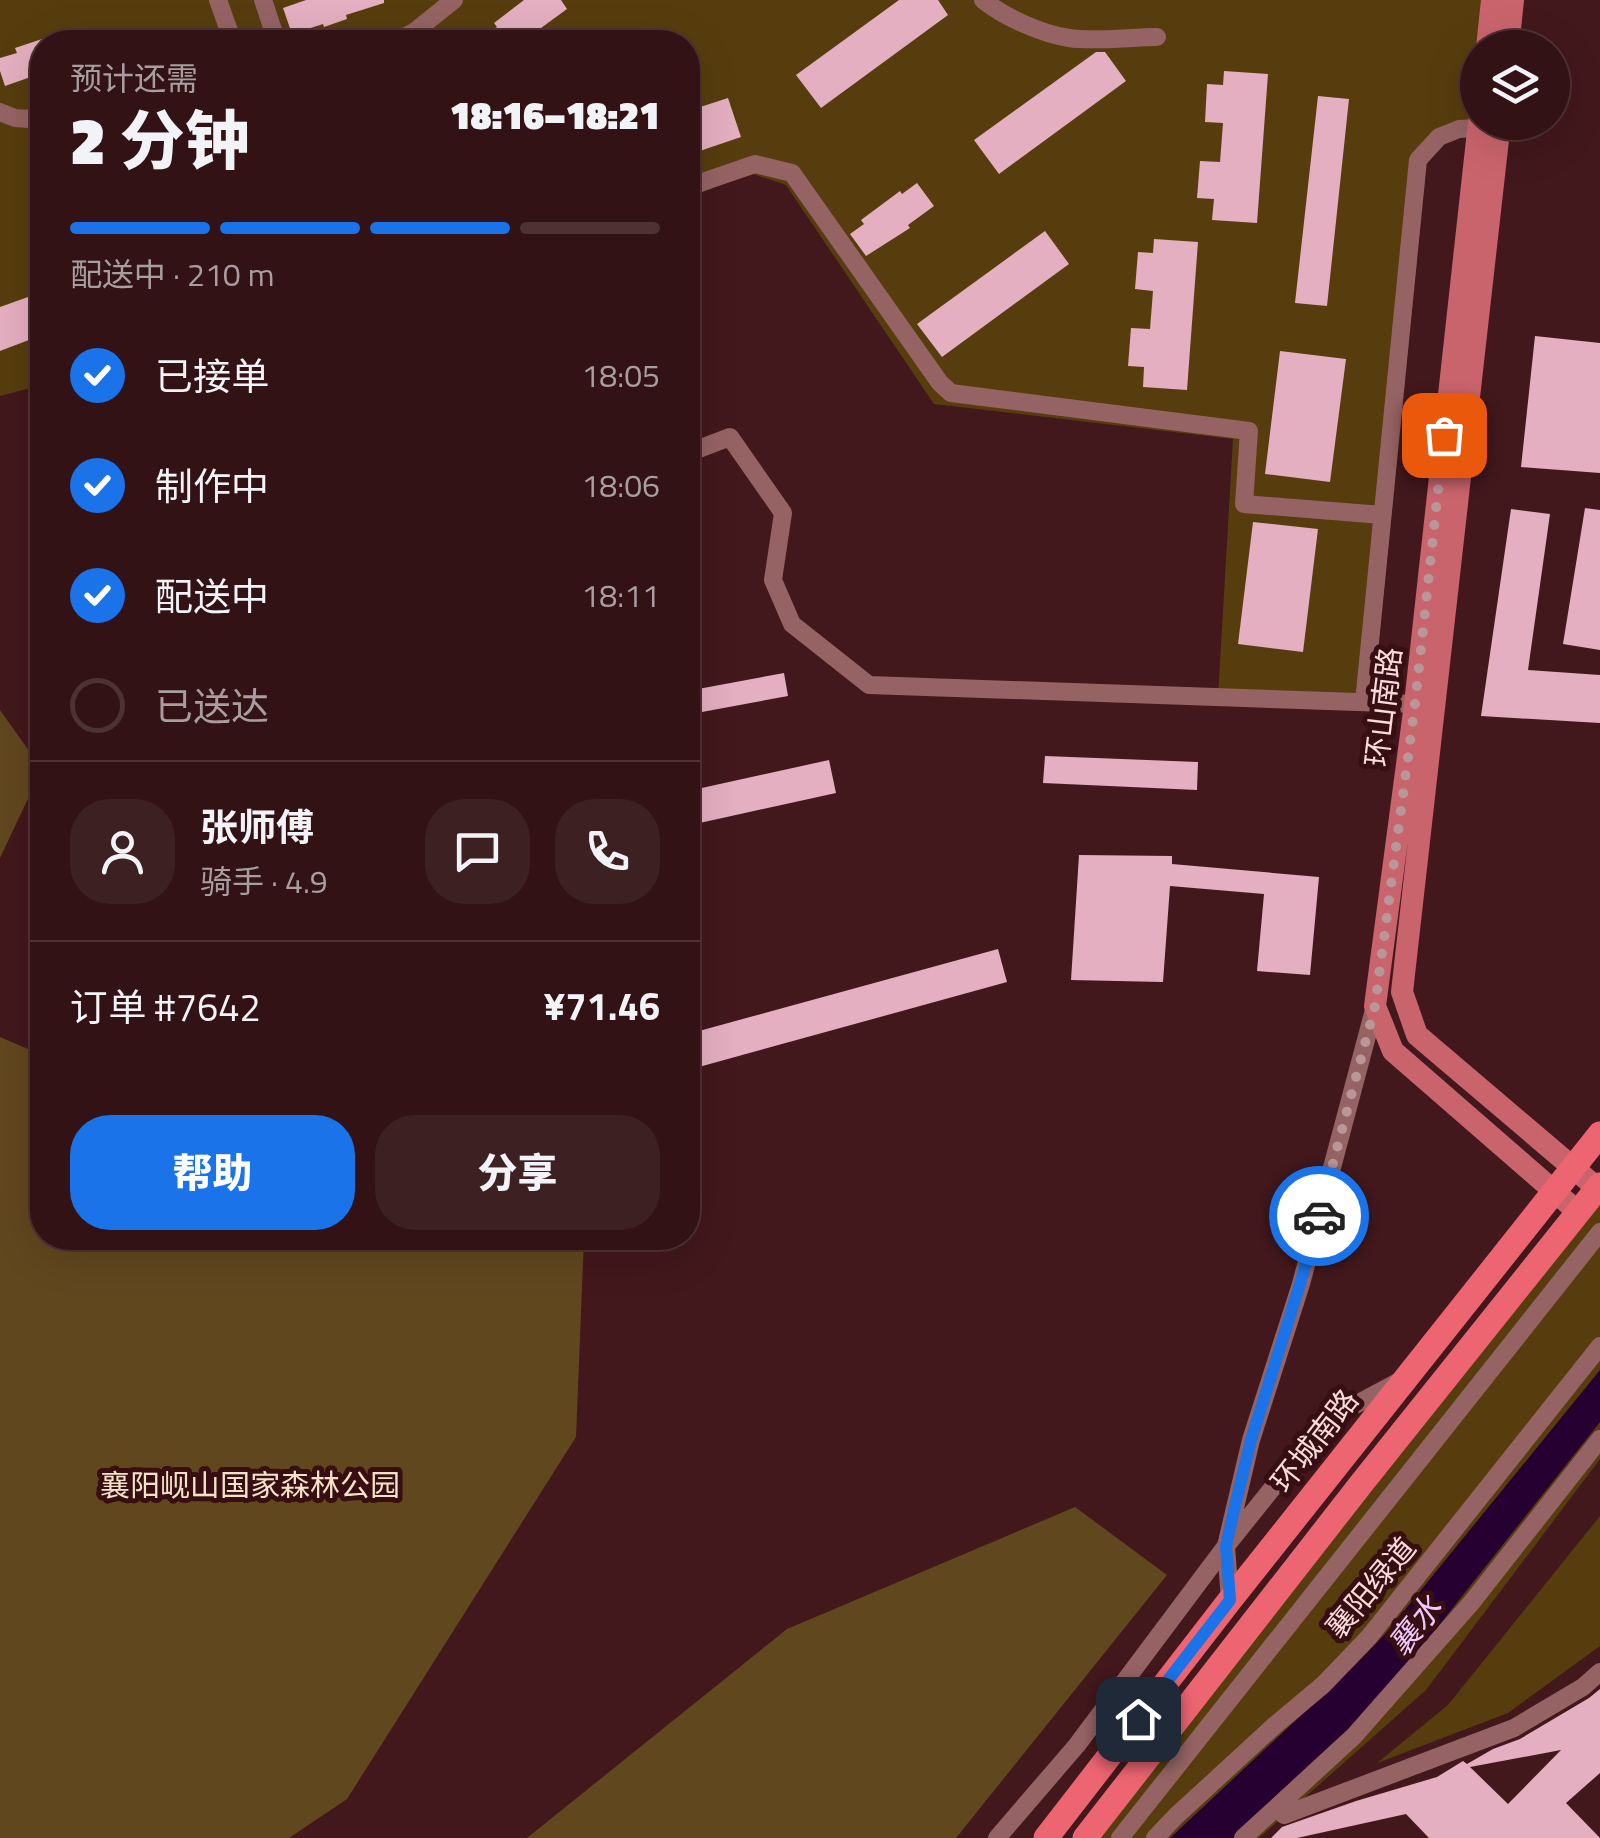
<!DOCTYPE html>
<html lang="zh">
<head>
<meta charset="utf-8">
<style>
  :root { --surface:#321215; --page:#3d2022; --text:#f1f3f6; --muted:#a89ea0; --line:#4d3234; --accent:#1a73e8 }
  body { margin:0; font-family:"Titillium Web","Noto Sans SC",sans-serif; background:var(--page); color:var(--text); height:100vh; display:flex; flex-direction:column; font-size:38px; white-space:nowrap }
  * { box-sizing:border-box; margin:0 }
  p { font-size:32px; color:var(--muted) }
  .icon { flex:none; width:55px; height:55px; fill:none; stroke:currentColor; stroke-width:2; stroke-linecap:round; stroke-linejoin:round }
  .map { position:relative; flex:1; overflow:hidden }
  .sheet { position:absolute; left:30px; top:30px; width:670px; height:1220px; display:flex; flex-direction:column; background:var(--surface); border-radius:40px; box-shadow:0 10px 40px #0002,0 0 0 2px var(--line) }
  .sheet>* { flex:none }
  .tools { position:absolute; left:1460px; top:30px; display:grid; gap:20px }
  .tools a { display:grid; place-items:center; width:110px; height:110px; border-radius:50%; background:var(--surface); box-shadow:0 10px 40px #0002,0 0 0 2px var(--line); font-size:50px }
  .pin { position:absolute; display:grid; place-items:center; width:85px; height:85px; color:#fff; margin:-42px; border-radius:20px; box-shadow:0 5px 15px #0006 }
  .courier { position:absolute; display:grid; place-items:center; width:100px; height:100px; margin:-50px; border:8px solid #1a73e8; border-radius:50%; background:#fff; color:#222; box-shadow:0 2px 12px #0007 }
  .headline em { font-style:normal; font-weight:800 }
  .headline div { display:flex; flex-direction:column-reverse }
  .headline { display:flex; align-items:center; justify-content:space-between; height:170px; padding:0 40px }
  h1 { font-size:65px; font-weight:800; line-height:75px }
  .bar { display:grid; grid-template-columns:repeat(4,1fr); gap:15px 10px; align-content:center; height:120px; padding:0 40px }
  .bar i { height:12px; border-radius:8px; background:var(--line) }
  .bar .active { background:var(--accent) }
  .bar p { grid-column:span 4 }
  .line { display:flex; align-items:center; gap:25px; padding:0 40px; border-top:2px solid var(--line) }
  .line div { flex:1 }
  .round { display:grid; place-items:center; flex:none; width:105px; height:105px; border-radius:40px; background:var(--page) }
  ol { padding:0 40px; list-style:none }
  li { display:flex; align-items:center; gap:30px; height:110px }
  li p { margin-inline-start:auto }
  li .icon { padding:10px; border-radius:50%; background:var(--accent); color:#fff; stroke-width:4 }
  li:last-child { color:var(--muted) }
  li i { width:55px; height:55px; border:5px solid var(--line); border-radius:50% }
  .primary-button { display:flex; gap:20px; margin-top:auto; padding:20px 40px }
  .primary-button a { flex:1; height:115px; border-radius:40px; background:var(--accent); color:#fff; font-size:40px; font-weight:800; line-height:115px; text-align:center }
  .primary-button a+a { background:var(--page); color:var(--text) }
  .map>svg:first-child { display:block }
  .green { fill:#573d0e }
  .forest { fill:#61471e }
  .water { fill:#260031 }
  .building { fill:#e4afc0; fill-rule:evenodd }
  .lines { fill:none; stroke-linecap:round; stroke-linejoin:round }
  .minor { stroke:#956364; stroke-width:18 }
  .major { stroke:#ca646c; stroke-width:22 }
  .highway { stroke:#ed6571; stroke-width:25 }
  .done { stroke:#b99799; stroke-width:10; stroke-dasharray:0 18 }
  .route { stroke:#1a73e8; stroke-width:12 }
  .labels { text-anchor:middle; stroke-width:10; stroke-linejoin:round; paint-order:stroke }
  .street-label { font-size:30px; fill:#f9dbdc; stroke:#370e12 }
  .park-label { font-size:30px; fill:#f3e2c8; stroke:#370e12 }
  .water-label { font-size:32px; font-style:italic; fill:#efc9fb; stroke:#370e12 }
</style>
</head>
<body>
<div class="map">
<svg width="1600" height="1838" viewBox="0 0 1600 1838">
  <rect width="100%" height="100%" fill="#42181c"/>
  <path class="green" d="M0,0h1492l-14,48v74l-19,7 -42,31 -53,542 -146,-5 15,-258 -299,-35 -148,-219 -36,-12 -62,25v-156h-646v343l-42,11z
    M1600,1185v274l-174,231 -167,148h-174z
    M1600,1516v130l-92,67 -131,50 71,-58z"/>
  <path class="forest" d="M0,710l42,59 -42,89z
    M0,1037l42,18v183h542l-8,199 -229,362 -58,39h-289z
    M1075,1507l92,68 -211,263h-429l260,-209z"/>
  <path class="water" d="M1600,1370v52l-190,240 -61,70 -116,106h-63l185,-173 31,-32z"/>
  <path class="building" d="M306,0h78v3l-38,12 1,4 -23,8 -1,-3 -31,10 -9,-26z
    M524,0h37l6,9 -26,19 2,2 -16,12h-52l22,-15 -3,-4z
    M899,0h39l10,15 -127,93 -25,-33z
    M42,39v34l-37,13 -5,-15v-13l17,-5 -2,-5z
    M1096,52h9l21,29 -127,93 -25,-34z
    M1224,71l44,3 -11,149 -45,-3 2,-21 -17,-1 3,-37 20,1 3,-39 -18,-1 2,-38 16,1z
    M1318,96l31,3 -22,207 -32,-3z
    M728,98l13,39 -53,18v-44z
    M917,183l17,23 -26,19 2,3 -44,28 -16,-22 14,-10 -3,-4 39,-29 2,3z
    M1045,231l24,33 -127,93 -25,-33z
    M1154,239l44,3 -11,148 -44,-3 1,-20 -16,-1 3,-38 19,1 3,-38 -18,-2 3,-37 15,1z
    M42,292v43l-42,16v-44z
    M1535,336l65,7v130l-79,-6z
    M1280,351l66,8 -16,123 -65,-8z
    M1585,508l15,2v140l-37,-6z
    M1511,509l39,5 -22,156 72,5v48l-119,-7z
    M1253,522l65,7 -15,123 -65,-8z
    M784,673l4,23 -86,16 -4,-23z
    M1045,756l153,6 -1,28 -154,-7z
    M829,760l7,33 -141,31 -7,-33z
    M1079,855l93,1v8l147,13 -9,98 -53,-4 7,-77 -94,-8 -7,96 -92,-2z
    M998,949l9,33 -319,88v-36z
    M1600,1689v84l-34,30 34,35h-171l-23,-24 -109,24h-26l11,-11 74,-26 81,-24 26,-16 4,3 26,-15 27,-10 69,-41zM1561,1750l-53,54 -38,-37z"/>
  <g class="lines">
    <path class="minor" d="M218,0l15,42
      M263,0l14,42
      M983,0c21,17 59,34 86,38 24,4 63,-1 88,-1
      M394,42l20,-10 40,-32
      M0,112l15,6 27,2
      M688,187l67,-23 37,9 148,210 11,10 298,38 -5,73 138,11
      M688,453l42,-16 53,76 -10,67 19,44 77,61 546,19
      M1364,702l54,-542 21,-23 20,-8 19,-1
      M1230,1600l-4,-54 25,-106 50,-156 74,-278
      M1284,1815l230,-87 69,-41 17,-15
      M997,1838l80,-93 149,-199 101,-126 71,-38
      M1120,1838l480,-606
      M1155,1838l21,-22 98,-90 49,-41 46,-48 231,-291
      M1243,1838l111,-102 118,-134 128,-163"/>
    <path class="major" d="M1487,48l5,-48
      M1508,48l5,-48
      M1479,122l-64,582 -40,302 18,45 185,161
      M1500,122l-98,870 15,43 180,153"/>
    <path class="highway" d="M1046,1838l184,-238 370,-466
      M1085,1838l276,-354 239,-299"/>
  </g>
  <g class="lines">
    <path class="done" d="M1319,1216l56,-210 40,-302 29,-269"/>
    <path class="route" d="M1138,1719l92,-119 -4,-54 8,-36 17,-70 49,-156 19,-68"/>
  </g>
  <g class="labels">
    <g class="street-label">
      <text transform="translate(1384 707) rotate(-83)" y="10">环山南路</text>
      <text transform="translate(1315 1441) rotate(-52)" y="10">环城南路</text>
      <text transform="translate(1371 1588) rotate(-50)" y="10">襄阳绿道</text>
    </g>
    <g class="park-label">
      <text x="250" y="1496">襄阳岘山国家森林公园</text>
    </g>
    <g class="water-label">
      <text transform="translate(1415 1626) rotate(-52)" y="11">襄水</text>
    </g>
  </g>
</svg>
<div class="tools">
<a><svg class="icon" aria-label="layers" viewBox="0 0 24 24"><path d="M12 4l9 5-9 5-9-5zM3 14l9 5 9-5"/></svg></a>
</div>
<div class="pin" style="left:1444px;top:435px;background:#ea580c"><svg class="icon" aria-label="bag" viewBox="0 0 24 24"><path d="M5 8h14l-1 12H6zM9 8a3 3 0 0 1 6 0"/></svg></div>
<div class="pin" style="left:1138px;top:1719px;background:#1f2937"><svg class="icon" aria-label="home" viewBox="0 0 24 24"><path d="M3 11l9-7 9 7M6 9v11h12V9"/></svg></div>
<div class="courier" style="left:1319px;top:1216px"><svg class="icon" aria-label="car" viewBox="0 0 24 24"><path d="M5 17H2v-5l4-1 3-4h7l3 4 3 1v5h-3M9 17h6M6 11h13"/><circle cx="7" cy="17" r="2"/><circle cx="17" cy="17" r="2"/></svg></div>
<section class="sheet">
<div class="headline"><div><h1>2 分钟</h1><p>预计还需</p></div><em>18:16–18:21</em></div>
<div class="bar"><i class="active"></i><i class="active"></i><i class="active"></i><i></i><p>配送中 · 210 m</p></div>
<ol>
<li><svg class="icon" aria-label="check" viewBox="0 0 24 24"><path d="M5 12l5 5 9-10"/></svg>已接单<p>18:05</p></li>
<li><svg class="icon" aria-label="check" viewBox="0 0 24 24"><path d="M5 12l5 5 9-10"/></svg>制作中<p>18:06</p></li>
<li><svg class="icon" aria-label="check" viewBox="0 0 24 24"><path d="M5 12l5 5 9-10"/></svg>配送中<p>18:11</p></li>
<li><i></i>已送达</li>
</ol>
<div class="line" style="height:180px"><a class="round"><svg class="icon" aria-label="person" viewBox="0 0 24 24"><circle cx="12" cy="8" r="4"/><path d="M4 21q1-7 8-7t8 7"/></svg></a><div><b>张师傅</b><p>骑手 · 4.9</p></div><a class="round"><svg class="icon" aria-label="chat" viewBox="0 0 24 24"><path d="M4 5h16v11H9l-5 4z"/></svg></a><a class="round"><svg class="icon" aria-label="phone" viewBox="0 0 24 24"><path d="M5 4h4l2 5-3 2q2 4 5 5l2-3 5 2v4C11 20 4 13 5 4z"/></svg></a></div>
<div class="line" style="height:130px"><div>订单 #7642</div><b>¥71.46</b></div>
<div class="primary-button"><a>帮助</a><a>分享</a></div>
</section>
</div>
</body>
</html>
